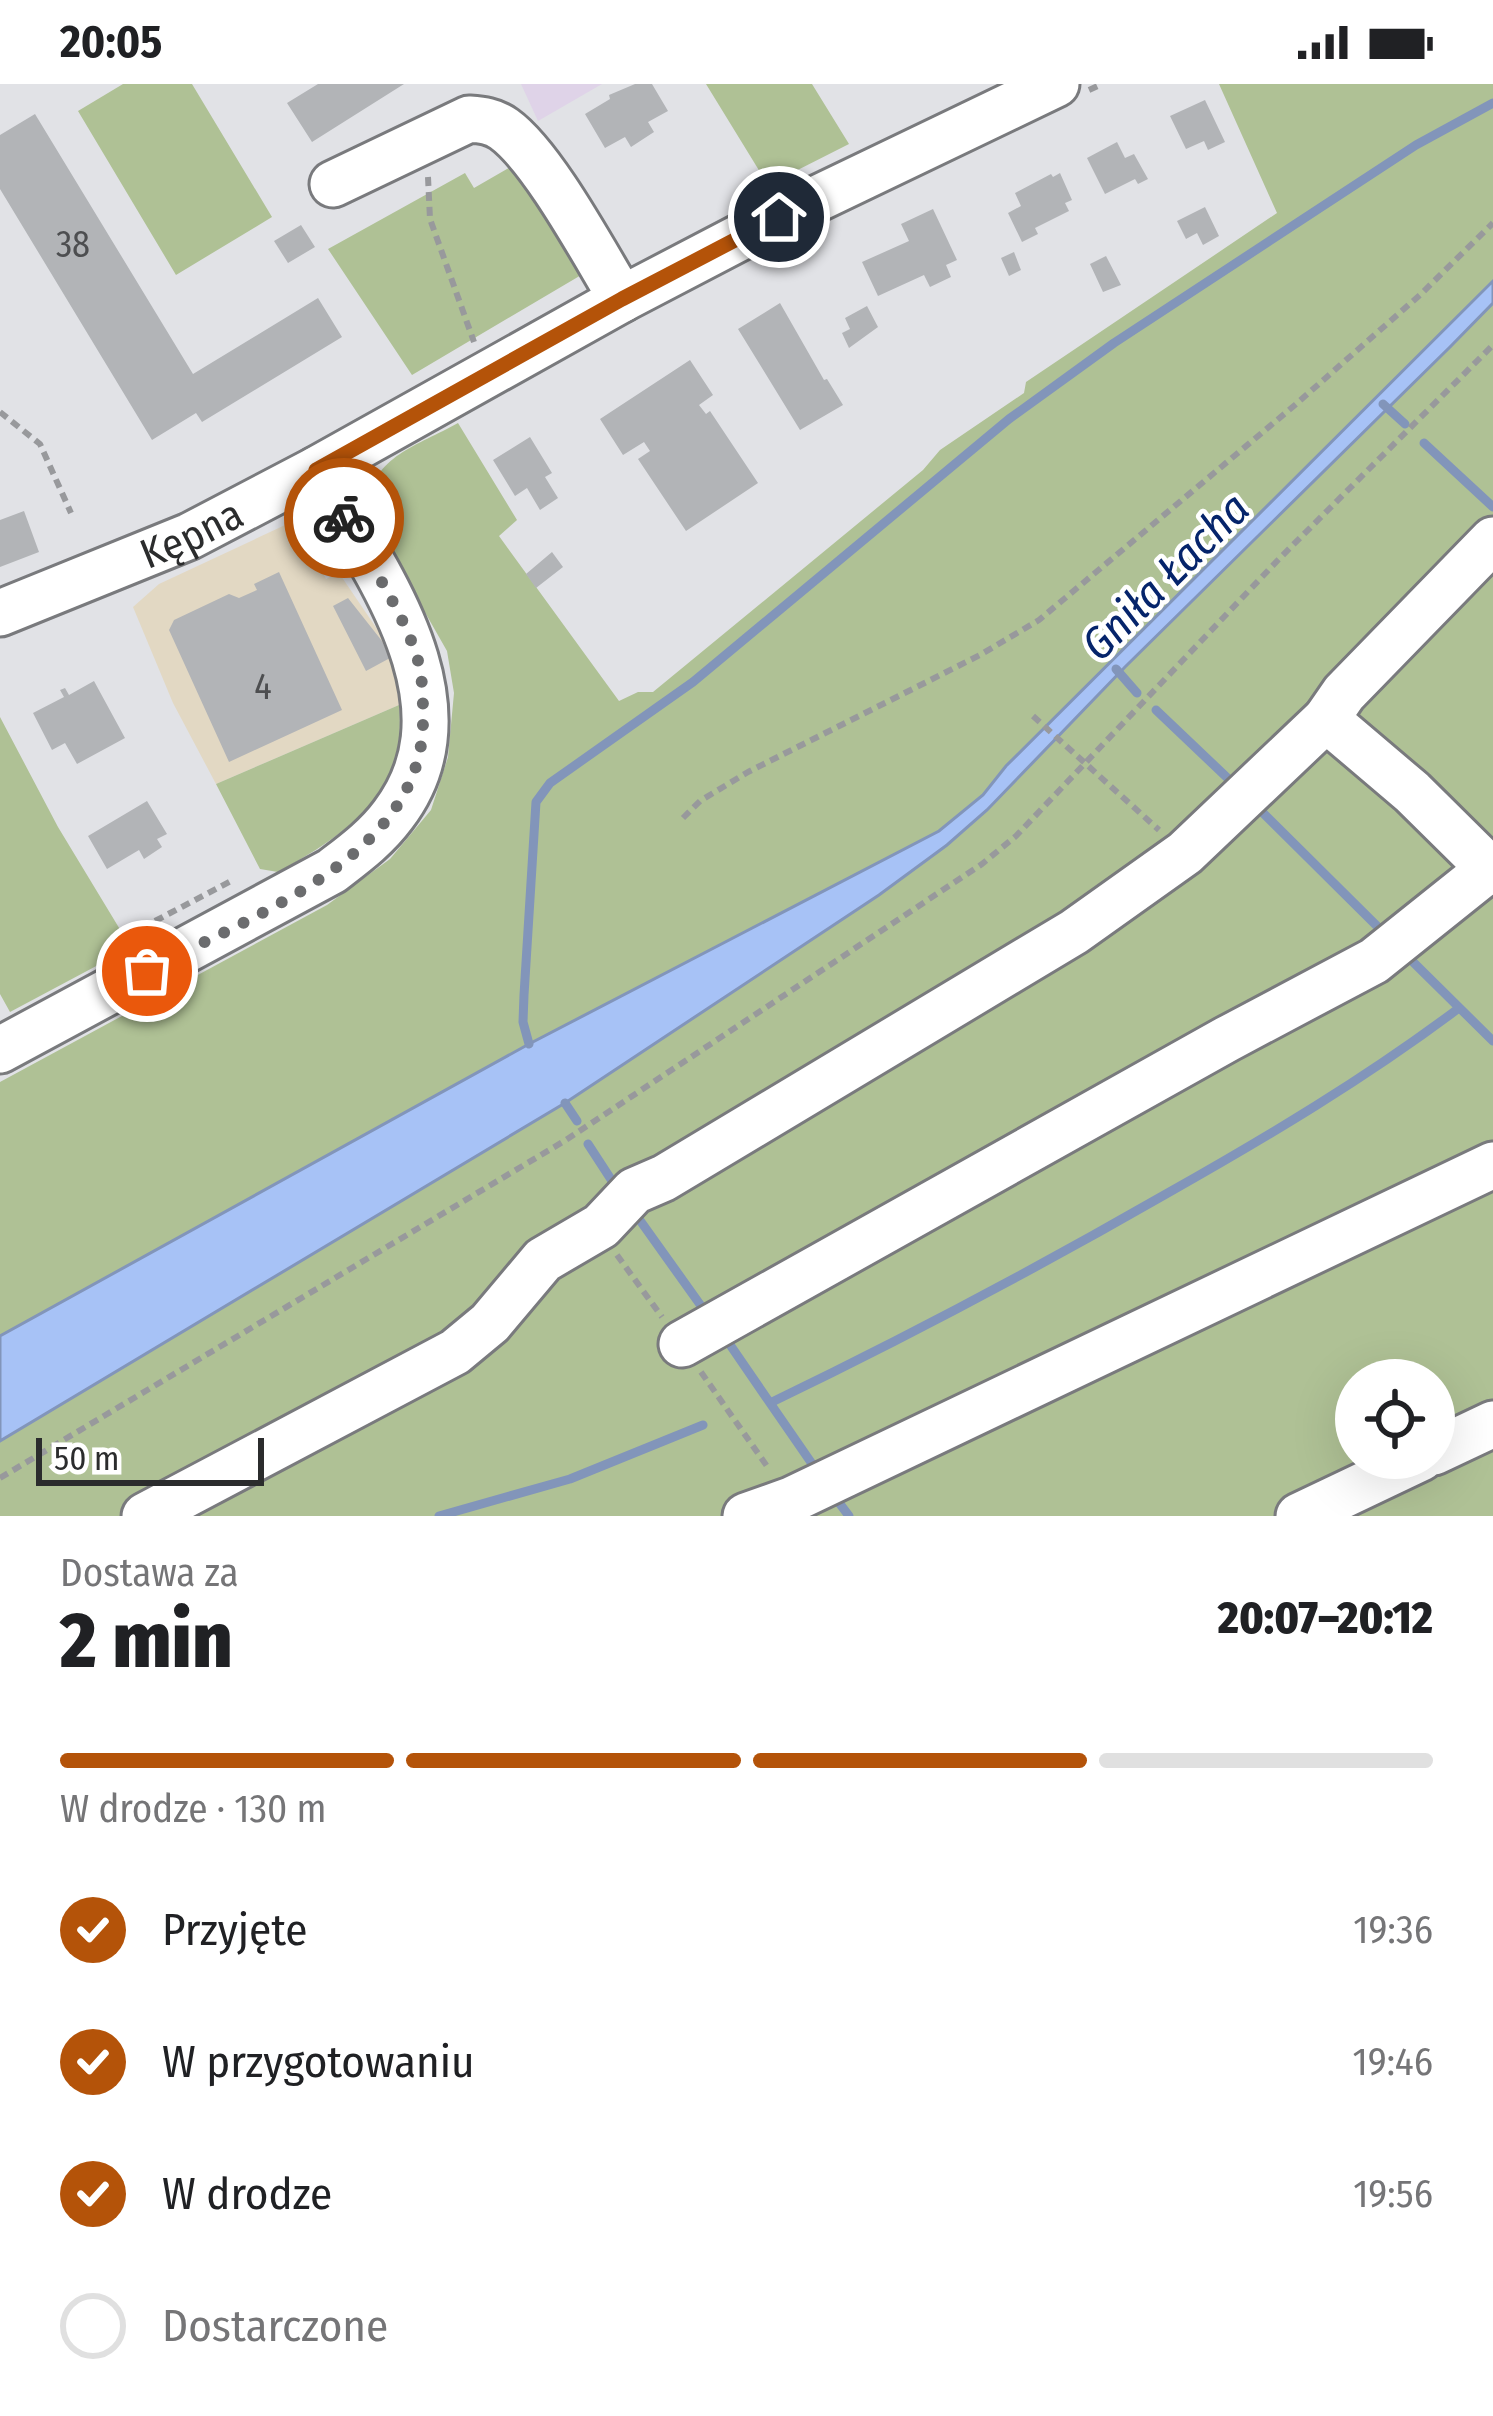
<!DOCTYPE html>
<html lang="pl">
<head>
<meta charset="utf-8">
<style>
  :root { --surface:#fff; --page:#f2f2f2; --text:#202124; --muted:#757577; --line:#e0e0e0; --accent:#b45309 }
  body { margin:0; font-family:"Fira Sans Condensed",sans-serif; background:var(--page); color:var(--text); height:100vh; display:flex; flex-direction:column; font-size:45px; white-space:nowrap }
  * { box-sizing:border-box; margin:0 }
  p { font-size:39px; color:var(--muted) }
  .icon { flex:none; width:66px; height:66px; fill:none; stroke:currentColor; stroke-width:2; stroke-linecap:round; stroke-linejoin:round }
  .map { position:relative; height:1432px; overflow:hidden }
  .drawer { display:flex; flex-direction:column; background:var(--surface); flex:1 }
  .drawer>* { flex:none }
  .controls { position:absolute; left:1335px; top:1275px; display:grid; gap:24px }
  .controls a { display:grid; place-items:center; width:120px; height:120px; border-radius:50%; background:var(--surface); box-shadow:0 12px 48px #0002; font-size:60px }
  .scale { position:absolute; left:36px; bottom:30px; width:228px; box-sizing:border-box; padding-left:12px; border:6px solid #2b2c2d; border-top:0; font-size:33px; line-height:42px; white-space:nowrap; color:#2b2c2d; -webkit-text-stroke:9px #fff; paint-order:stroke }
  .pin { position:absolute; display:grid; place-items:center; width:102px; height:102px; color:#fff; margin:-51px; border:6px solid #fff; border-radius:50%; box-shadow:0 3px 12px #0007 }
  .courier { position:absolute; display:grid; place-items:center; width:120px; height:120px; margin:-60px; border:9px solid #b45309; border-radius:50%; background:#fff; color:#222; box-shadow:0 3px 15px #0007 }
  .overview em { font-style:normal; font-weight:800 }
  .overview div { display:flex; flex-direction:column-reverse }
  .overview { display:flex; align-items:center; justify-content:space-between; height:204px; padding:0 60px }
  h1 { font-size:78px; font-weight:800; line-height:90px }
  .bar { display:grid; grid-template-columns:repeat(4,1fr); gap:18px 12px; align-content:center; height:144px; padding:0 60px }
  .bar i { height:15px; border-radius:9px; background:var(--line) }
  .bar .selected { background:var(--accent) }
  .bar p { grid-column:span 4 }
  ol { padding:0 60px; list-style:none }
  li { display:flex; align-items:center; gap:36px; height:132px }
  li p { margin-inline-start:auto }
  li .icon { padding:12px; border-radius:50%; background:var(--accent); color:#fff; stroke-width:4 }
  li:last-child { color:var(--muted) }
  li i { width:66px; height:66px; border:6px solid var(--line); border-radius:50% }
  .status { display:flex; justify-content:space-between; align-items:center; height:84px; padding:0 60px; background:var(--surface); direction:ltr }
  .status svg { height:33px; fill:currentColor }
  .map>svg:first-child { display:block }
  .commercial { fill:#e2d8c3 }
  .industrial { fill:#dfd3e8 }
  .green { fill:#afc195; fill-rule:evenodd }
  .water { fill:#a7c2f6; stroke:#8295ba; stroke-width:3 }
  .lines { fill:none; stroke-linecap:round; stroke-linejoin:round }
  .stream { stroke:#8295ba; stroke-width:9 }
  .building { fill:#b2b4b7 }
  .minor-casing { stroke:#797a7d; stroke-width:51 }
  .path { stroke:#98999c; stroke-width:6; stroke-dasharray:9 6; stroke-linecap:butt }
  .minor { stroke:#fff; stroke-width:45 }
  .done { stroke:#6b6c6e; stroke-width:12; stroke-dasharray:0 21.6 }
  .route { stroke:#b45309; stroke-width:15 }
  .labels { text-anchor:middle; stroke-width:9; stroke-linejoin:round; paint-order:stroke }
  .number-label { font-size:36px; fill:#4d4e50 }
  .street-label { font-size:42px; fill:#2b2c2d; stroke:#fff }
  .water-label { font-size:45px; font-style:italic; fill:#05246b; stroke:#fff }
</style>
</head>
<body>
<div class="status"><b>20:05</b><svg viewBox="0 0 49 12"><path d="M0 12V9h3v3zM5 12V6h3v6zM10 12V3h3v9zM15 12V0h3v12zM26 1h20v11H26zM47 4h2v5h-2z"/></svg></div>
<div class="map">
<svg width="1493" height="1432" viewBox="0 0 1493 1432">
  <rect width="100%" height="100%" fill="#e1e2e6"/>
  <path class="commercial" d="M298,435l28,60 13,-6 55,81 5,51 -183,79 -43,-81 -40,-96 26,-23z"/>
  <path class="industrial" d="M521,0h81l-64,37z"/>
  <path class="green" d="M123,0h69l80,133 -96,58 -98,-164z
    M706,0h106l37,60 -81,41z
    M1219,0h274v197l-487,485 -23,29 -44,36 -410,213 -529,292v-254l327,-177 63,-46 41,-49 17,-53 6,-64 -7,-42 -74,-130c-14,-61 41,-73 85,-98l59,97 -18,16 120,165 19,-9h15l270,-222 17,-20 84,-57 2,-11 251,-169z
    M519,78l69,109 -176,104 -84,-126 137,-76 9,15z
    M1493,219v1213h-1493v-75l565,-338 314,-208 68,-50 40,-35 138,-143zM1356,1296h78v78h-78z
    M399,621c9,88 -52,129 -121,167l-18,-3 -44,-85z
    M0,633l58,110 69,114 -12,15 -105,56 -10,-18z"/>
  <path class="water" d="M1493,197v22l-43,44 -325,320 -138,143 -40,35 -68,50 -314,208 -565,338v-105l529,-292 410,-213 44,-36 23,-29z"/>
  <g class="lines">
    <path class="stream" d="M1383,320l22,20
      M1424,359l69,64
      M1116,585l21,24
      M1156,626l82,78
      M1255,721l132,131
      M1410,875l83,82
      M529,960l-6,-22 1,-27 12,-193 14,-19 143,-101 316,-263 105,-76 302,-198 77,-42
      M565,1019l12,18
      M588,1060l28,43
      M634,1128l70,98
      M724,1252l46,67c135,-65 267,-135 396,-209 101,-57 200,-116 293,-186
      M770,1319l47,68
      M837,1416l12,16
      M439,1432l131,-37 133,-54"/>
  </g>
  <path class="building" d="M318,0h86l-92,58 -25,-39z
    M635,0h17l16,27 -20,11 6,10 -23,15 -6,-10 -20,11 -20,-34 25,-15 -1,-4z
    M1205,16l20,42 -17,8 -4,-9 -18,8 -16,-33z
    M35,30l158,260 125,-76 24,39 -140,85 -6,-9 -44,27 -152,-251v-54z
    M1117,58l8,16 9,-4 14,25 -10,5 -3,-5 -30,15 -18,-36z
    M1060,89l12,27 -7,3 4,8 -34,17 3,6 -16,8 -14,-29 13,-7 -6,-13 36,-19 2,3z
    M1205,123l14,29 -16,9 -6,-12 -11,6 -9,-18z
    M933,125l24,51 -11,5 5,12 -21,10 -6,-12 -46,21 -16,-34 47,-21 -8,-17z
    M301,141l14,22 -27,16 -14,-22z
    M1014,168l7,18 -12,6 -8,-18z
    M1106,172l15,29 -18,7 -13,-28z
    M780,219l44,77 3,-1 16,26 -43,25 -62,-101z
    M867,222l11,21 -29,21 -7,-15 8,-4 -5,-11z
    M690,276l23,35 -14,10 7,9 4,-3 48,72 -72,48 -48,-72 12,-8 -6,-9 -21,13 -23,-36z
    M530,353l22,36 -7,4 13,21 -18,12 -13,-22 -12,8 -22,-36z
    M24,427l15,41 -39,15v-47z
    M552,468l11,15 -27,21 -10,-14z
    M279,488l63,138 -113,52 -60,-132 5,-10 55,-26 10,4 18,-8 -3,-6z
    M348,514l34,43 8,17 -24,13 -33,-65z
    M94,597l31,57 -48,26 -12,-21 -13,7 -19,-37 31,-16 -4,-7 5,-2 4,7z
    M147,717l20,33 -10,5 5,8 -18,12 -5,-9 -32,19 -19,-33z"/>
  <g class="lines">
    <defs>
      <g id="minor">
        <path d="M333,100l136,-65c13,1 24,2 35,10 39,28 91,126 118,170"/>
        <path id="s1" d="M0,529l190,-77 126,-66 306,-171 157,-82 277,-133"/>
        <path d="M1326,635l86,73 81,80"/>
        <path d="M0,966l332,-179c22,-17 44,-33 61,-56 85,-111 -19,-247 -77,-345"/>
        <path d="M682,1260l545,-305 147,-78 115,-92"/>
        <path d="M1434,1368l59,-28"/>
        <path d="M145,1432l310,-164 35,-29 53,-63 58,-34 33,-35 30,-13 410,-246 111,-79 141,-134 18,-26 149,-153"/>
        <path d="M746,1432l45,-16 702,-335"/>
        <path d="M1299,1432l122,-58"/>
      </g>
    </defs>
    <use href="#minor" class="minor-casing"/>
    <path class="path" d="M1089,6l13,-6
      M428,93l2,42 44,123
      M0,328l40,32 31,69
      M1033,632l126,114
      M683,734l17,-17 48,-29 232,-117 59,-35 256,-215 126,-111 72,-71
      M155,837l78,-41
      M617,1171l45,62
      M701,1288l68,97
      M0,1394l566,-338 416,-276 34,-28 262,-276 215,-215"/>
    <use href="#minor" class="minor"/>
  </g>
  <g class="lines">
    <path class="done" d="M147,887c102,-55 276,-113 276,-251 0,-25 0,-48 -9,-72 -17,-46 -46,-88 -70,-130"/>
    <path class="route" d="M344,434l-28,-48 306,-171 157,-82"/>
  </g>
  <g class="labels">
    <g class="number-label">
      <text x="73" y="173">38</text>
      <text x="263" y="615">4</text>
    </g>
    <g class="street-label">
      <text dy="15" stroke="none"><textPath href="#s1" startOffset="207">Kępna</textPath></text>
    </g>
    <g class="water-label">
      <text transform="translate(1165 492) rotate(-45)" y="16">Gniła Łacha</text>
    </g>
  </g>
</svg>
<div class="controls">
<a><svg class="icon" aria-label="locate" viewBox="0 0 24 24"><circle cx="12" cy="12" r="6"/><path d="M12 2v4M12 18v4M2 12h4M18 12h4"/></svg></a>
</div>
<div class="scale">50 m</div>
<div class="pin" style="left:147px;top:887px;background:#ea580c"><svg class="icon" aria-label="bag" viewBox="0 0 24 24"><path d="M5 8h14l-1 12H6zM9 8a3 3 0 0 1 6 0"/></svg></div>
<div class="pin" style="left:779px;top:133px;background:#1f2937"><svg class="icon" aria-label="home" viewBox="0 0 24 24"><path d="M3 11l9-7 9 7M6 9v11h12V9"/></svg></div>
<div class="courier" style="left:344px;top:434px"><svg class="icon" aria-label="bike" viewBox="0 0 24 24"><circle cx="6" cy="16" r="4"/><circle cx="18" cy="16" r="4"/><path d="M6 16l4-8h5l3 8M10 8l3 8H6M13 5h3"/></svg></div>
</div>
<section class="drawer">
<div class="overview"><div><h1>2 min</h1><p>Dostawa za</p></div><em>20:07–20:12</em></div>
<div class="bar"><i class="selected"></i><i class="selected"></i><i class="selected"></i><i></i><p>W drodze · 130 m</p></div>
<ol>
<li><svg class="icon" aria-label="check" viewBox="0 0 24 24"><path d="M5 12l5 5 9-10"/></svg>Przyjęte<p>19:36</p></li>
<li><svg class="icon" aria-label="check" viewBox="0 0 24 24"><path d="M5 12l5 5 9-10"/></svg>W przygotowaniu<p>19:46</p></li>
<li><svg class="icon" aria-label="check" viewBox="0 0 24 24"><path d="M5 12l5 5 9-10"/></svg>W drodze<p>19:56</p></li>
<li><i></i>Dostarczone</li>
</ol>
</section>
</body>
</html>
